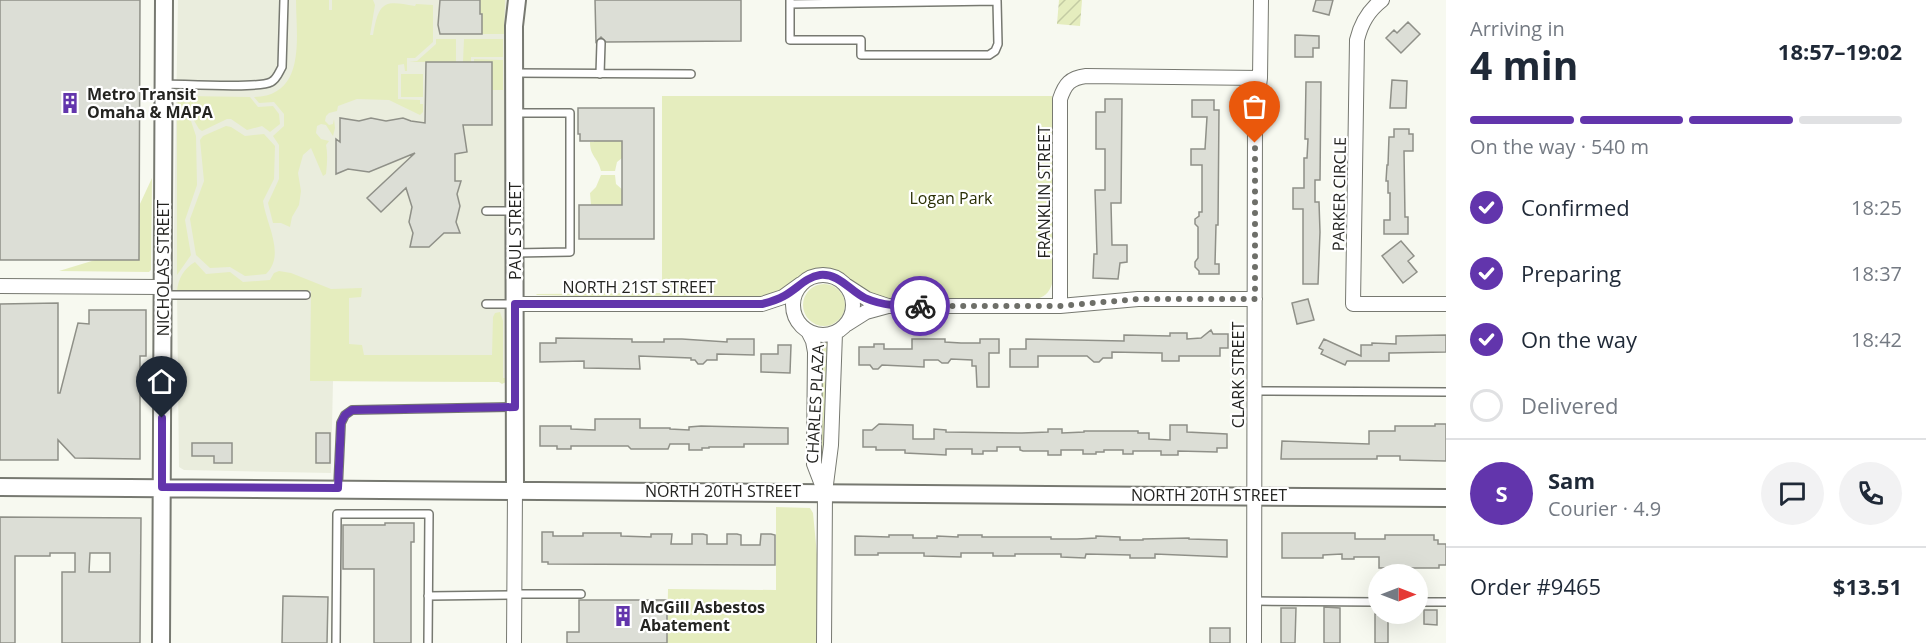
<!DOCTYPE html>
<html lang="en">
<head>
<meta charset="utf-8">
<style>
  :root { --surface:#fff; --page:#f2f2f3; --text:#1f2937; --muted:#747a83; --line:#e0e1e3; --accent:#6235ac }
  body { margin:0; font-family:"Open Sans",sans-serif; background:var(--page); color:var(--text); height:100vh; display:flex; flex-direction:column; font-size:22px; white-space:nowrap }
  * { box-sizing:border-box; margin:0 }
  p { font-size:20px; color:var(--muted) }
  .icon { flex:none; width:33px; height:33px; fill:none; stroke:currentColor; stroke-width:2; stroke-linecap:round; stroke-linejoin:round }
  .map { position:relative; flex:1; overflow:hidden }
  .drawer { display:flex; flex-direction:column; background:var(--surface); width:480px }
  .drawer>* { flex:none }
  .needle { width:39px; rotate:90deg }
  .buttons { position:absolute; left:1368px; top:564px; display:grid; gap:12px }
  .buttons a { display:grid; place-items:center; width:60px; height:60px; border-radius:50%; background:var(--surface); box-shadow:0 6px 24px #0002; font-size:30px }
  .pin { position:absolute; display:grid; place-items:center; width:51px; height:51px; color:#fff; margin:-62px -26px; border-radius:50% 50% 50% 0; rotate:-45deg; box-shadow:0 0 6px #0007 }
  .pin .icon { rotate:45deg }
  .courier { position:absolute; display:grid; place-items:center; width:60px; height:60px; margin:-30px; border:4px solid #6235ac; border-radius:50%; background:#fff; color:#222; box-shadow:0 2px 8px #0007 }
  .summary em { font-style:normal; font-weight:700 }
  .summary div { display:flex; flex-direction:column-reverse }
  .summary { display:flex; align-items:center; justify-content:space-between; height:102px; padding:0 24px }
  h1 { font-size:39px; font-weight:700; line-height:45px }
  .bar { display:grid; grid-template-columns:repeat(4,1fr); gap:9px 6px; align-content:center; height:72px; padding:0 24px }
  .bar i { height:8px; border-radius:4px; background:var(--line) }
  .bar .selected { background:var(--accent) }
  .bar p { grid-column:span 4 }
  .line { display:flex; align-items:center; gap:15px; padding:0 24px; border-top:2px solid var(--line) }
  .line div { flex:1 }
  .round { display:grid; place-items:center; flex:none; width:63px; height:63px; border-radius:32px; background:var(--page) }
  ol { padding:0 24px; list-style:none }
  li { display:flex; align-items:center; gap:18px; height:66px }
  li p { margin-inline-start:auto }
  li .icon { padding:6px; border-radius:50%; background:var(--accent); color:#fff; stroke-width:4 }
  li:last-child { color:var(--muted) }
  li i { width:33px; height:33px; border:3px solid var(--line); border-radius:50% }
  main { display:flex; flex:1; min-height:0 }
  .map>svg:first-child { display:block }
  .built { fill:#eaeddd }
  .green { fill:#e5edbe }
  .garden { fill:url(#garden-furrows) }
  .building { fill:#dcded6; stroke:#8f9088; stroke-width:1.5; fill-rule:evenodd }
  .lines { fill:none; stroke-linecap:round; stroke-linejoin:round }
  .service-casing { stroke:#777971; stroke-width:10 }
  .minor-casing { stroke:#777971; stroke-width:16 }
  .tertiary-casing { stroke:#777971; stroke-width:20 }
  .service { stroke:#fff; stroke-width:7 }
  .minor { stroke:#fff; stroke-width:14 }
  .tertiary { stroke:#fff; stroke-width:16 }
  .done { stroke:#6e6f69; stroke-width:6; stroke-dasharray:0 10.8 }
  .route { stroke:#6235ac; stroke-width:8 }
  .labels { text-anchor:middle; stroke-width:4.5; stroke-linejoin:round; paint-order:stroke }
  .poi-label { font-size:16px; font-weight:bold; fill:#242421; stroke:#fff; text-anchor:start }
  .street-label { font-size:16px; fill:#242421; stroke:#fff }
  .park-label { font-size:16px; fill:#2a2f04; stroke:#fff }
</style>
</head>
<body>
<main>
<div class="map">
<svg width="1446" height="643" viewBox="0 0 1446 643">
  <defs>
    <pattern id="garden-furrows" width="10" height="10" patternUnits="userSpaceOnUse" patternTransform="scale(1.5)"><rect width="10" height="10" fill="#e5edbe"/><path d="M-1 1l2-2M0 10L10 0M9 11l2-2" fill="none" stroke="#c4cba3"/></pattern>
  </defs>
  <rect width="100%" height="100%" fill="#f7f9f0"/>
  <path class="built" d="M178,0h330l-1,13 -1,369 -173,-1 -2,92 -147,-3 -5,-3 -2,-176h-4z"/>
  <path class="green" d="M296,0h33v10h3v-10h41l2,5 -5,30h3c6,-34 11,-35 42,-29l1,-2 17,1v37l-18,16h-8v13h-2l-1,-7 -6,1v34l22,1v4h3v8l-3,3 -31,-15 -32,-1 -19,7 -1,5 -8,2 -3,3 -1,5 4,4 4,-1 1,-5 1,9 -2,8 -7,-11 -5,-1 -4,2 -1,7 5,6 8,2 -3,4c2,10 1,19 0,29l-3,2 -12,-28 -8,7 -5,18 3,18 -2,14 -7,12 -2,10 -9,-4h-8l-5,-20 11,-24v-34l-6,-9 11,-10v-12l-10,-12 -15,1 -5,-6c53,-1 42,-61 42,-97z
    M480,0h25l-1,34h-22v-19l-2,-1z
    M436,39h20v23h-47l8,-1 19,-17z
    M464,39h39v18h-32v5h-8z
    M474,59l29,1v30h-11v-28h-18z
    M401,74h22v23h-22z
    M186,96l64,1 8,10 15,-1 6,8 1,10 -10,8 -8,-6 -15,4 -16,-11h-4l-25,12 -3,-2 -7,-12 -15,-8 1,-9z
    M662,96h390v188c-3,9 -8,14 -18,15l-157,-1 -21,-10 -8,-10 -10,-7 -14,-2 -17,5 -15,13 -26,10 -104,1 -125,-3 -1,-1 126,-1z
    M177,113l14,8 5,15 1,49 -12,35 6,35 -14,20z
    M226,126l5,1 14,9 19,-2 11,12 -1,33 -11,22c3,23 23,54 3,73l-21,2 -15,-9 -20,1 -14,-13 -6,-36 14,-38 -4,-41 3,-4z
    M594,141h35l2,10 -14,11 -2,9h-14c-3,-14 -11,-14 -11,-29h4z
    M601,175h14l1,9 8,7 4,14h-37l-1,-12 6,-6z
    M152,178l-1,92 -2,2 -90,-1 36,-11h44v-54z
    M195,262l11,12 24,-2 13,10 27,-2 4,-7 5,-2 12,2 40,16 31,-1 -1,9 -12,1v46l13,1 2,10h128l1,-38 2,-4 5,-1 3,9v57h2v-57l1,-1v62l-4,2 -3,-2 -189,-1 1,-90h-134c1,-12 7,-23 18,-29z
    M803 305a21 21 0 1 1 42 0a21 21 0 1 1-42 0Z
    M819,340l10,1 -4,112 -6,-2z
    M776,507l34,1 3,5 5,52 -2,78h-149l1,-54 108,1z"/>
  <path class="garden" d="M1059,0h23l-2,26 -23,-2z"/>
  <path class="building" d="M0,0h140l-1,260h-139z
    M440,0h40v14h2v20h-42l-2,-9z
    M595,0h146v41l-135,1 -5,-5 -5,5z
    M1316,0h17l-4,15 -16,-4z
    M1408,22l12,12 -19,19 -15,-15 8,-8 3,3z
    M1295,35l24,1v12h-6v9h-18z
    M426,62h66v63h-29l4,27 -12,2v27h6l-4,13 3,12 -4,16 4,11h-16l-15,14h-19l3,-14 -4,-11 3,-15 -6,-19 -25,24 -14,-14 48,-45 -46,19 -21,-3 -12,5v-35l4,3v-24l19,3 12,-3 15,3 17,-3 8,3 14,2z
    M1392,80l15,1 -1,27h-16z
    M1306,82h15l-1,98h-5v22h4l1,30 -2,52h-15v-75h-10v-21h11v-30h3l1,-19h-3z
    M1105,99h17l-1,104h-10l1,42h15v17l-7,1 -2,16 -25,-1 1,-24h3l-2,-64h10v-41h-9v-37h9z
    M1192,100h22v10h5l-1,115h-2l-1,39h4v10h-20v-3l-4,-4v-5l3,-4v-31l-3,-3v-5l4,-3v-4h3v-47h-11v-16h14l2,-32h-15z
    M578,108h76v131h-75v-34h43v-64h-42v-7h-2z
    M1394,129h15v5h4v17h-9l1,66h3v17h-24v-14h6v-27h-2v-12h-2l1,-16h1l1,-28h5z
    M1401,241l13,15 -6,5 9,11 -14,11 -21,-27z
    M1308,299l6,21 -17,4 -5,-21z
    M58,303v90h2l18,-70 11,1v-14h57v46h-6v103l-65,-1 -17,-18v20h-58v-156z
    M1211,330l2,4h15v14h-8v8h-41v5h-17v-8l-50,-1v6h-9l-4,4h-5l-7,-6h-49v11h-28v-18h16v-10l98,2v-6l46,1v-3h17v6l14,-1z
    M1446,335v17l-57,1v8h-42l-2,4 -24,-11 2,-4 -4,-2 5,-9 37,17v-11h11v-2l24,1v-8z
    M556,338l76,1v3h32v-3h18l45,3v-3h27v16l-37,-1v6h-10l-4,4h-5l-3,-4h-4v-2l-52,-2 1,13 -56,-1v-7l-44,1v-19h16z
    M912,339h33v3l16,1h19v-4h19v14h-10v34h-12l-1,-21h-4v-6l-21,-1 -3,4h-6l-4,-3h-14v7l-42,-2 -4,4h-5l-3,-4h-11v-18h15v-3h10v5h28z
    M778,345h13l-1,28 -29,-1v-18h17z
    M595,419h45v9h30v1l19,1v-3l12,-1 87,2v16h-44v3h-35v1h-7v2h-13v-6h-19l-2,5h-37l-3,-3h-57v3h-14v-3h-17v-20h31v3l24,1z
    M879,424l34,1v14h21v-10l12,1v2l76,1 26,-1v-3h14v4l22,-1v-1h54v2h11v6l21,1v-15h17v7l40,2v14h-10v4l-39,-1v4h-17v-4h-28v3h-10v-4h-19v2h-8v2h-13v-4h-22v5h-13v-4h-25l-3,-1v-3h-23v4h-14v3h-11v-5h-26v6l-41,-2v-3h-29v-3h-13v-17h9z
    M1435,424h11v37l-46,-1v-4h-23v3h-96l1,-18 87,3v-13h26v-5h40z
    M316,433h14v30h-14z
    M192,443h40v20h-18v-7h-22z
    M0,517l141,1 -1,125h-78v-71h13v-19h-25v3h-35v87h-15zM90,553h20v19h-21z
    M385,523h29v19h-3v101h-37v-74h-31v-44h42z
    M542,532h11v4h30v-3h38v3l30,1v-3h21l-1,10h21v-10h11l4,1v9h20v-10h10l4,1v10h19l1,-11h10l4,1v30l-227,-1v-2h-6z
    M1282,533h73v6h30v-4h49v5h4v4h8v21h-7v3h-60v-11h-25v2h-12v-5l-19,1v3h-41z
    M889,535h24v3h24v-2l21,1v-2h24v2h69v2h26l19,-1v-2l24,1v3h23v-1l46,-1v1l38,1v17l-72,-3v4h-25v-3l-44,-1 -1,4 -24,-1v-3h-46v2h-22v-3h-32v4l-37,-1v-3h-46v2h-23v-19l34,1z
    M283,596l45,1 -1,46h-45z
    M579,600h88v43h-100v-11h12z
    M1324,607l16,1v35h-16z
    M1281,608h15l-1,35h-14z
    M1424,610h13v15l-13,-1z
    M1375,614h13v29h-13z
    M1210,628h20v15h-20z"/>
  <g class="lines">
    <defs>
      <path id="service" d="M790,0v40h71v15h128l6,-4 3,-7 -1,-43 -207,3
        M514,73l177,1
        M600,74l1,-31
        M163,84c20,0 95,5 108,-2 6,-3 8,-10 11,-15l2,-67
        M515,113h55v139l-55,1
        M486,211h29
        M162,295h144
        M486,304h29
        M1254,391l192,1
        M338,488l3,-65 4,-8 7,-5 163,-3
        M514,594h67
        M428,596l86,-1
        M1254,601l124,1
        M1418,602h28
        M336,643l1,-129h92l-1,129"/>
      <path id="minor" d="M1382,0c-14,11 -21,23 -25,40l-4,264h93
        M793 305a30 30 0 1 1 60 0a30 30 0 1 1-60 0Z
        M0,286l162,1
        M847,286l20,13 21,7
        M515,304h247l21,-7 18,-13
        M1060,306v-207c5,-15 10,-21 26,-23l174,2
        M847,324l19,-12 22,-6h172l78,-7h117
        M808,331l5,10 2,11 -1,102v10l10,26
        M514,643l1,-154
        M824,643l1,-151 6,-47 4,-112
        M1254,643l1,-527 5,-38 1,-78"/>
      <path id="tertiary" d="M0,487l1446,11
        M515,489l-1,-463 3,-26
        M161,643l3,-643"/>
    </defs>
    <use href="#service" class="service-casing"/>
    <use href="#minor" class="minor-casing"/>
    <use href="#tertiary" class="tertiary-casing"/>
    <use href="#service" class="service"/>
    <use href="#minor" class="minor"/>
    <use href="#tertiary" class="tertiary"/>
  </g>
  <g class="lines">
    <path class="done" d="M920,306h140l78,-7h117v-156"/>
    <path class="route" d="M162,418v69l176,1 3,-65 4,-8 7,-5 163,-3v-103h247c8,-2 15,-4 22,-8 13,-7 22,-19 36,-21 19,-2 30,16 45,23 18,8 36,8 55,8"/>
  </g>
  <defs>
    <symbol id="building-bare" viewBox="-9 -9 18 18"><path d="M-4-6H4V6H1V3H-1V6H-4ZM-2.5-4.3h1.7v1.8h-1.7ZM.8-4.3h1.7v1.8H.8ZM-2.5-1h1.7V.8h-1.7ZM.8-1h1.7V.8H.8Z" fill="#6235ac" stroke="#fff" stroke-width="2.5" paint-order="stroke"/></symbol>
  </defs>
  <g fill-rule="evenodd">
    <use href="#building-bare" x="55" y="88" width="30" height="30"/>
    <use href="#building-bare" x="608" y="601" width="30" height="30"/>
  </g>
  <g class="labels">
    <g class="poi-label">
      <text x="87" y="100">Metro Transit<tspan x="87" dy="18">Omaha &amp; MAPA</tspan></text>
      <text x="640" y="613">McGill Asbestos<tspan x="640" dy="18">Abatement</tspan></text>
    </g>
    <g class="street-label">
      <text transform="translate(1044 192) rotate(-90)" y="6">FRANKLIN STREET</text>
      <text transform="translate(1339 194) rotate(-89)" y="6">PARKER CIRCLE</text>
      <text transform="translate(515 231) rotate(-90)" y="6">PAUL STREET</text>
      <text transform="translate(163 268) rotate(-90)" y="6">NICHOLAS STREET</text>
      <text x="639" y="293">NORTH 21ST STREET</text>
      <text transform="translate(1238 375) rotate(-90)" y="6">CLARK STREET</text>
      <text transform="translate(815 404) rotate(-87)" y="6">CHARLES PLAZA</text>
      <text x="723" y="497">NORTH 20TH STREET</text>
      <text x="1209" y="501">NORTH 20TH STREET</text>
    </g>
    <g class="park-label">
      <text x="951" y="204">Logan Park</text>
    </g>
  </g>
</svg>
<div class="buttons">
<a><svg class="needle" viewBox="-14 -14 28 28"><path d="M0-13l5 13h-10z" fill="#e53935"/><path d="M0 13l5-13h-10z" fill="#747a83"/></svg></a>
</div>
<div class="pin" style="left:1255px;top:143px;background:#ea580c"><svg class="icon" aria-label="bag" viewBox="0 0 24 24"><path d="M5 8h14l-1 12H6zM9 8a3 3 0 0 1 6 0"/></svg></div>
<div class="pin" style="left:162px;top:418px;background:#1f2937"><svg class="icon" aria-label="home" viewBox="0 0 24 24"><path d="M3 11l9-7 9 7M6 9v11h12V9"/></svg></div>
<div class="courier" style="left:920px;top:306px"><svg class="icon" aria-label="bike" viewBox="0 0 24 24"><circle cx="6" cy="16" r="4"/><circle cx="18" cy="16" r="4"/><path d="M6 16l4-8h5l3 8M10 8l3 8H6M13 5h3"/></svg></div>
</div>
<section class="drawer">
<div class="summary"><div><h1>4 min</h1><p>Arriving in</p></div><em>18:57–19:02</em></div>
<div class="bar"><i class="selected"></i><i class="selected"></i><i class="selected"></i><i></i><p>On the way · 540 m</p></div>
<ol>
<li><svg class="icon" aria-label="check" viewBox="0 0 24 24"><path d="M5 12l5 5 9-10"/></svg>Confirmed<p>18:25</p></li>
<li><svg class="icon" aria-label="check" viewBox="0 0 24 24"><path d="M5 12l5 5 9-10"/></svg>Preparing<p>18:37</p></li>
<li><svg class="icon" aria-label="check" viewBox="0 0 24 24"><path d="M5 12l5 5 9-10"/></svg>On the way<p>18:42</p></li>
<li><i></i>Delivered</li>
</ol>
<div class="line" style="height:108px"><b class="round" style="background:var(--accent);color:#fff">S</b><div><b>Sam</b><p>Courier · 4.9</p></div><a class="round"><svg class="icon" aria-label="chat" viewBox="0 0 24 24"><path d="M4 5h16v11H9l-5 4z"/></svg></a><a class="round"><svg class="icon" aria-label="phone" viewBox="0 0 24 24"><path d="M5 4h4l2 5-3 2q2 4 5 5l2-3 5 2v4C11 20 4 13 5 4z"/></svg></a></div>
<div class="line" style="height:78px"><div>Order #9465</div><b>$13.51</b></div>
</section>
</main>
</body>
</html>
